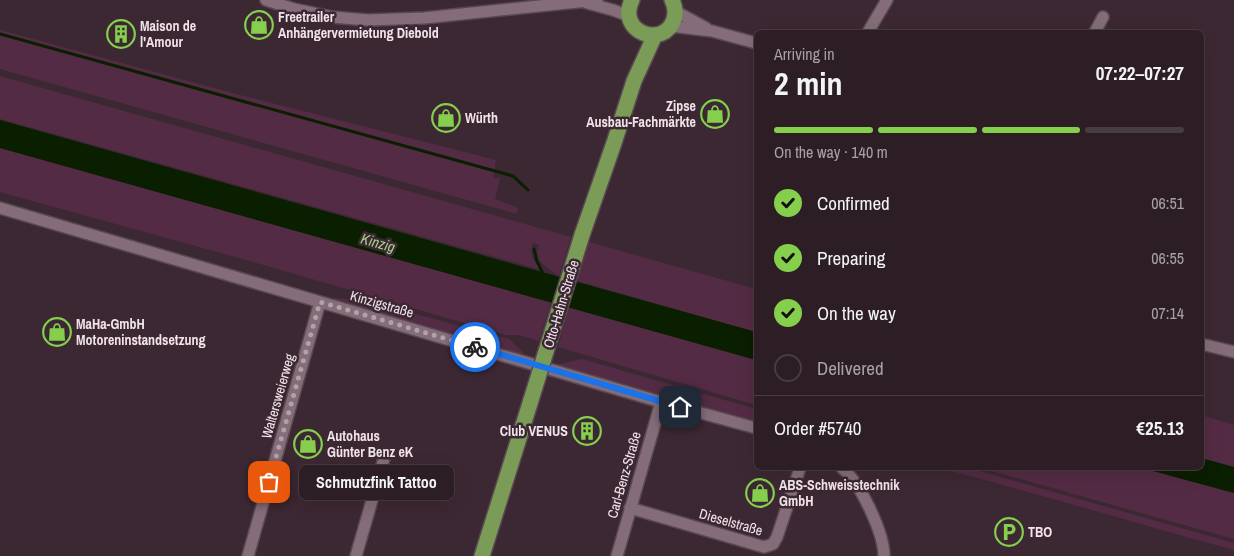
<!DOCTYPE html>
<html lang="en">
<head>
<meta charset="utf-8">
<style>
  :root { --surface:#2d1e26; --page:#392b32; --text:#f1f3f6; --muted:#a7a2a7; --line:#483c43; --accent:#85cf4d }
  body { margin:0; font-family:"Archivo Narrow",sans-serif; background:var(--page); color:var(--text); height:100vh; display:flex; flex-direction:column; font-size:19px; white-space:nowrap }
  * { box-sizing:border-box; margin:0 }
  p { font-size:16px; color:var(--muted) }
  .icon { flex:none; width:28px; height:28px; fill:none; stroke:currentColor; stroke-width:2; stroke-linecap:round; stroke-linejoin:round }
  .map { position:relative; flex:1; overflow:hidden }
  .panel { position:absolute; left:754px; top:30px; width:450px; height:440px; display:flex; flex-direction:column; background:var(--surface); border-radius:8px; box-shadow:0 5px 20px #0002,0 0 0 1px var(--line) }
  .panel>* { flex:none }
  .pin { position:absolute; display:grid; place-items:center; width:42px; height:42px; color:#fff; margin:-21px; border-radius:10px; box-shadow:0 2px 8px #0006 }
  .courier { position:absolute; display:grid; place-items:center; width:50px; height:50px; margin:-25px; border:4px solid #1a73e8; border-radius:50%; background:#fff; color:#222; box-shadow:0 1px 6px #0007 }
  .bubble { position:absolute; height:35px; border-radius:8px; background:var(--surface); box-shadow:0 5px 20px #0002,0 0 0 1px var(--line); font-size:16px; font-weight:700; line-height:35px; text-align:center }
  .overview em { font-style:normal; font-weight:700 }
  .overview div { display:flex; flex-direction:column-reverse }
  .overview { display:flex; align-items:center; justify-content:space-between; height:85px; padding:0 20px }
  h1 { font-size:32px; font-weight:700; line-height:38px }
  .bar { display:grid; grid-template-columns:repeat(4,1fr); gap:8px 5px; align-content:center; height:60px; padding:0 20px }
  .bar i { height:6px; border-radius:4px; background:var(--line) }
  .bar .current { background:var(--accent) }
  .bar p { grid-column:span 4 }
  .line { display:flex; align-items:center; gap:12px; padding:0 20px; border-top:1px solid var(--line) }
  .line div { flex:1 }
  ol { padding:0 20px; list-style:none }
  li { display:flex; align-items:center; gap:15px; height:55px }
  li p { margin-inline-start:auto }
  li .icon { padding:5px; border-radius:50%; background:var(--accent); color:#111; stroke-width:4 }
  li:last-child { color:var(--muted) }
  li i { width:28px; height:28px; border:2px solid var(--line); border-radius:50% }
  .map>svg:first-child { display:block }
  .green { fill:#542b44 }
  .water { fill:#0a1e00 }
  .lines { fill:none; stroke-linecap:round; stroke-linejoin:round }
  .stream { stroke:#0a1e00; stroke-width:3 }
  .minor-casing { stroke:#584851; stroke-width:14 }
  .major-casing { stroke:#584851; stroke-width:18 }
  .minor { stroke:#846d79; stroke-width:11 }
  .major { stroke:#7b9c56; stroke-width:15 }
  .major-bridge-casing { stroke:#584851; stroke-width:18; stroke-linecap:butt }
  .major-bridge { stroke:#7b9c56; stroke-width:15 }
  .done { stroke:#b1a2aa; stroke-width:5; stroke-dasharray:0 9 }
  .route { stroke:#1a73e8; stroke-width:6 }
  .labels { text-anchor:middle; stroke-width:5; stroke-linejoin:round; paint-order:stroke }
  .poi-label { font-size:14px; font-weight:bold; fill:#f0e3ea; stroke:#3c2833; text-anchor:start }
  .street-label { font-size:14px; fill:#f0e3ea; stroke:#3c2833 }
  .water-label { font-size:15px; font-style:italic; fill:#a4d287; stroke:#3c2833 }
</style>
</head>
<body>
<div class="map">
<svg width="1234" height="556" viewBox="0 0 1234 556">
  <rect width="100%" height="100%" fill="#3c2833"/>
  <path class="green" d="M0,30l240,65 256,65 -3,18h7l-5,21 23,9 -1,6 -517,-145z
    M0,76l571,161 -12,39c-6,-4 -19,-12 -22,-19 -1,-4 1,-9 2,-12l-6,-2c-4,12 0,18 9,27l-542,-151z
    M0,148l551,154 -12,39 -20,-6h-13l-256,-74 -250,-69z
    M589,242l167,47v43l-179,-51z
    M335,298l28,2 146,39 21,20 -200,-58z
    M569,307l187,53v45l-198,-58z
    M582,359l174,50v14l-204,-57z
    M1201,415l33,10v42l-33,-9z
    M938,468h31l265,75v7c-99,-27 -197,-57 -296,-82z
    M981,468h161l92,25v46z"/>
  <path class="water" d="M0,120l756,212v28l-756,-212z
    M1201,458l33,9v26l-92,-25h59z"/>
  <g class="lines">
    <path class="stream" d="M0,34l513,142 15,14
      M534,249l3,12 6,13"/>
    <defs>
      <path id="minor" d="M266,0l28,9 38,8 36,3 56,-2 173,-18
        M587,3l26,7 16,6
        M675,11l31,17
        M670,26l42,5 44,12
        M868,32l19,-32
        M1095,32l8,-15
        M0,208l661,194 95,26
        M1201,344l33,8
        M842,468c18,14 42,65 42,88
        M630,508l134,39 9,-3 4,-7 23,-69
        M248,556l72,-254
        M356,556l29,-101
        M617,556l44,-154"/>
      <path id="major" d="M632,0c-16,32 32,50 42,19 2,-7 1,-13 -2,-19
        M582,235l32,-92 20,-62 21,-46
        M482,556l49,-156"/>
    </defs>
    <use href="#minor" class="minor-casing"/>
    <use href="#major" class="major-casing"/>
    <use href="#minor" class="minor"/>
    <use href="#major" class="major"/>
    <defs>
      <path id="major-bridge" d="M531,400l51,-165"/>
    </defs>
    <use href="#major-bridge" class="major-bridge-casing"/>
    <use href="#major-bridge" class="major-bridge"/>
  </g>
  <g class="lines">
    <path class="done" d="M269,482l51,-180 155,45"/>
    <path class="route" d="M475,347l205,60"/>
  </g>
  <defs>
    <symbol id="shop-ring" viewBox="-11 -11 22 22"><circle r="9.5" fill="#3c2833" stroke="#85cf4d" stroke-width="1.5"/><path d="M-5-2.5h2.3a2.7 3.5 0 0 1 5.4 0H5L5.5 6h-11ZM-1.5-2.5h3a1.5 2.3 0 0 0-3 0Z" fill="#85cf4d"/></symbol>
    <symbol id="building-ring" viewBox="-11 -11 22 22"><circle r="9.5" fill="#3c2833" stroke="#85cf4d" stroke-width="1.5"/><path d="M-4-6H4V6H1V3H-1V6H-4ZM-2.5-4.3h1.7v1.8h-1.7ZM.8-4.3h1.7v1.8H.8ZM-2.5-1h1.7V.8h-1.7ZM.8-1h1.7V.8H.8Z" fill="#85cf4d"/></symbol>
    <symbol id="parking-ring" viewBox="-11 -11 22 22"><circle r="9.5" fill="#3c2833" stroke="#85cf4d" stroke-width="1.5"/><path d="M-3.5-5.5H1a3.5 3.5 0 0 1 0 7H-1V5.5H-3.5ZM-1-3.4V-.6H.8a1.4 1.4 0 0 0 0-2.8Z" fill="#85cf4d"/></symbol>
  </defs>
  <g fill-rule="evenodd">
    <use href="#shop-ring" x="243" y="9" width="32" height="32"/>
    <use href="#building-ring" x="105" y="18" width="32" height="32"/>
    <use href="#shop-ring" x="699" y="98" width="32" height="32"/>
    <use href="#shop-ring" x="430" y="102" width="32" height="32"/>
    <use href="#shop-ring" x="41" y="316" width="32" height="32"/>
    <use href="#building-ring" x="571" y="415" width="32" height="32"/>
    <use href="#shop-ring" x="292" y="428" width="32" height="32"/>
    <use href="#shop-ring" x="744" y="477" width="32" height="32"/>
    <use href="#parking-ring" x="993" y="516" width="32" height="32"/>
  </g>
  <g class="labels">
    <g class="poi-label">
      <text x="278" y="22">Freetrailer<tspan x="278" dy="16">Anhängervermietung Diebold</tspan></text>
      <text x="140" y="31">Maison de<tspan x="140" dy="16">l'Amour</tspan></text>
      <text x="696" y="111" text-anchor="end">Zipse<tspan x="696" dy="16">Ausbau-Fachmärkte</tspan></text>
      <text x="465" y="123">Würth</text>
      <text x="76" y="329">MaHa-GmbH<tspan x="76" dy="16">Motoreninstandsetzung</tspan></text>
      <text x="568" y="436" text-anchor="end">Club VENUS</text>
      <text x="327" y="441">Autohaus<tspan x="327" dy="16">Günter Benz eK</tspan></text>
      <text x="779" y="490">ABS-Schweisstechnik<tspan x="779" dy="16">GmbH</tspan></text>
      <text x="1028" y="537">TBO</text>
    </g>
    <g class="street-label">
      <text transform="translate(382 304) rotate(16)" y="5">Kinzigstraße</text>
      <text transform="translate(561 304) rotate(-73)" y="5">Otto-Hahn-Straße</text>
      <text transform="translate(278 396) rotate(-74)" y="5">Waltersweierweg</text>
      <text transform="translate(624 475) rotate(-74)" y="5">Carl-Benz-Straße</text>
      <text transform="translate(731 522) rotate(16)" y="5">Dieselstraße</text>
    </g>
    <g class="water-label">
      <text transform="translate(378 243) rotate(16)" y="5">Kinzig</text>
    </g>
  </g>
</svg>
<div class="pin" style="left:269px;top:482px;background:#ea580c"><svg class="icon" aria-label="bag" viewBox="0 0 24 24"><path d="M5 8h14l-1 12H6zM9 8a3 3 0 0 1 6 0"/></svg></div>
<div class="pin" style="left:680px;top:407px;background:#1f2937"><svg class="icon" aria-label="home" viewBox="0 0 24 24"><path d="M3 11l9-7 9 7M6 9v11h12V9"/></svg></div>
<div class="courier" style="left:475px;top:347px"><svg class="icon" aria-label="bike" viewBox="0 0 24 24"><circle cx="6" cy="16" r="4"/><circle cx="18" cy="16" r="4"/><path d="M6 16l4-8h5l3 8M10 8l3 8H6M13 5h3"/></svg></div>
<div class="bubble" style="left:299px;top:465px;width:155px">Schmutzfink Tattoo</div>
<section class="panel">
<div class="overview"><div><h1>2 min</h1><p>Arriving in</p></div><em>07:22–07:27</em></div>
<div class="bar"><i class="current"></i><i class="current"></i><i class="current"></i><i></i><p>On the way · 140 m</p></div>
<ol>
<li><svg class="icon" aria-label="check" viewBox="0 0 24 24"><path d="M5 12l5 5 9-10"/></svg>Confirmed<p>06:51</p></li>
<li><svg class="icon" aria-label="check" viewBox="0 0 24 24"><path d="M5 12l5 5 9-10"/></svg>Preparing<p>06:55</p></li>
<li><svg class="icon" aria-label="check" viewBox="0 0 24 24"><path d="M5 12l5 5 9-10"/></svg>On the way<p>07:14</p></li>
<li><i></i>Delivered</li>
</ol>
<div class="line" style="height:65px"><div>Order #5740</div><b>€25.13</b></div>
</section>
</div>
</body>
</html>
